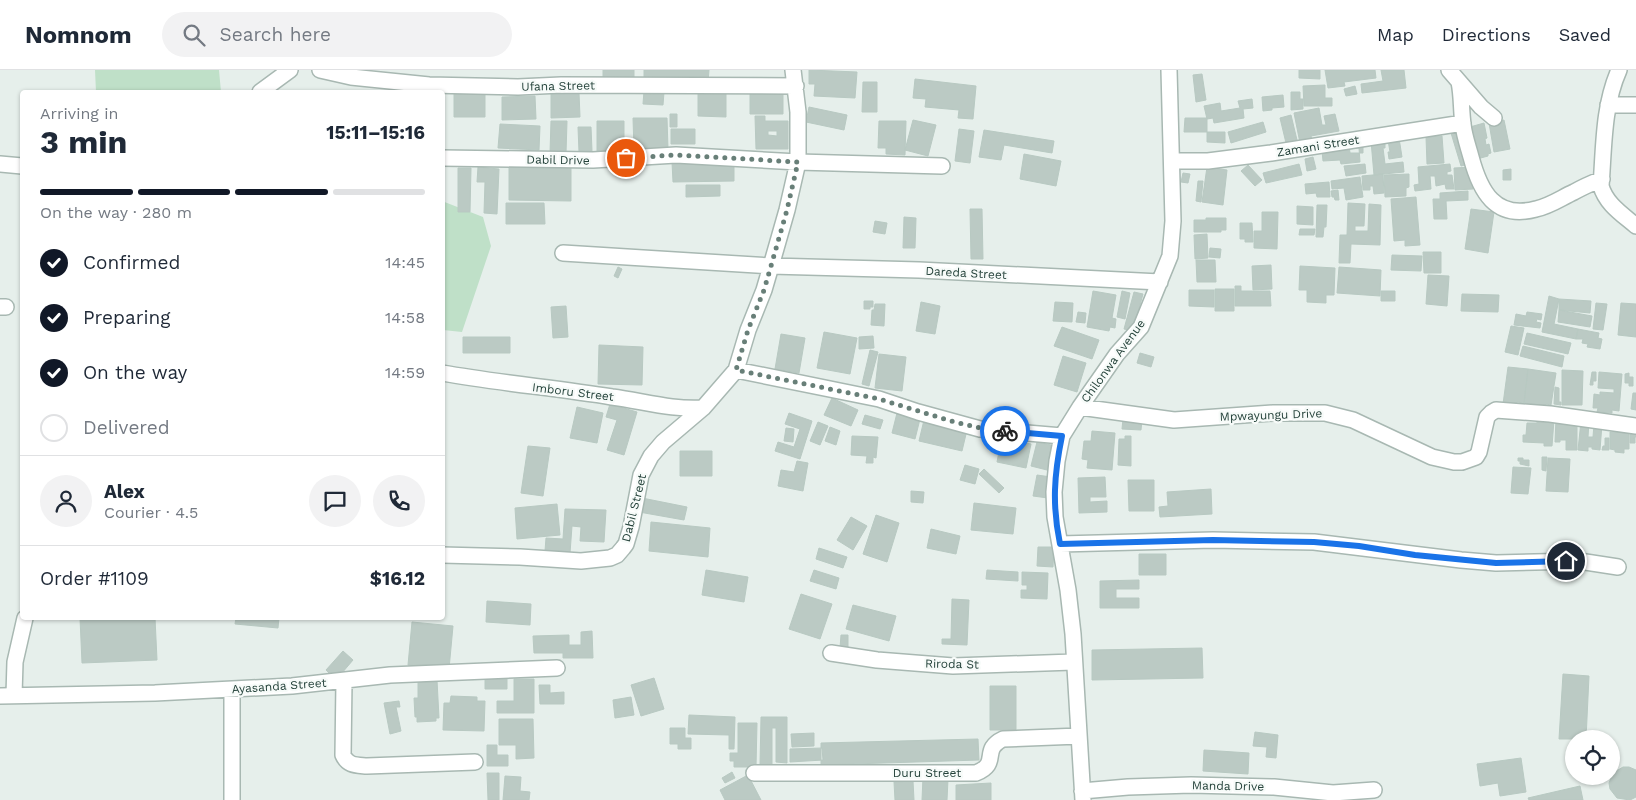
<!DOCTYPE html>
<html lang="en">
<head>
<meta charset="utf-8">
<style>
  :root { --surface:#fff; --page:#f2f2f3; --text:#1f2937; --muted:#747a83; --line:#e0e1e3; --accent:#111827 }
  body { margin:0; font-family:"Work Sans",sans-serif; background:var(--page); color:var(--text); height:100vh; display:flex; flex-direction:column; font-size:19px; white-space:nowrap }
  * { box-sizing:border-box; margin:0 }
  p { font-size:16px; color:var(--muted) }
  .icon { flex:none; width:28px; height:28px; fill:none; stroke:currentColor; stroke-width:2; stroke-linecap:round; stroke-linejoin:round }
  .map { position:relative; flex:1; overflow:hidden }
  .details { position:absolute; left:20px; top:20px; width:425px; height:530px; display:flex; flex-direction:column; background:var(--surface); border-radius:5px; box-shadow:0 1px 4px #0004 }
  .details>* { flex:none }
  .controls { position:absolute; left:1565px; top:660px; display:grid; gap:10px }
  .controls a { display:grid; place-items:center; width:55px; height:55px; border-radius:50%; background:var(--surface); box-shadow:0 1px 4px #0004; font-size:25px }
  .pin { position:absolute; display:grid; place-items:center; width:42px; height:42px; color:#fff; margin:-21px; border:2px solid #fff; border-radius:50%; box-shadow:0 1px 5px #0007 }
  .courier { position:absolute; display:grid; place-items:center; width:50px; height:50px; margin:-25px; border:4px solid #1a73e8; border-radius:50%; background:#fff; color:#222; box-shadow:0 1px 6px #0007 }
  .summary em { font-style:normal; font-weight:700 }
  .summary div { display:flex; flex-direction:column-reverse }
  .summary { display:flex; align-items:center; justify-content:space-between; height:85px; padding:0 20px }
  h1 { font-size:32px; font-weight:700; line-height:38px }
  .bar { display:grid; grid-template-columns:repeat(4,1fr); gap:8px 5px; align-content:center; height:60px; padding:0 20px }
  .bar i { height:6px; border-radius:4px; background:var(--line) }
  .bar .on { background:var(--accent) }
  .bar p { grid-column:span 4 }
  .line { display:flex; align-items:center; gap:12px; padding:0 20px; border-top:1px solid var(--line) }
  .line div { flex:1 }
  .round { display:grid; place-items:center; flex:none; width:52px; height:52px; border-radius:26px; background:var(--page) }
  ol { padding:0 20px; list-style:none }
  li { display:flex; align-items:center; gap:15px; height:55px }
  li p { margin-inline-start:auto }
  li .icon { padding:5px; border-radius:50%; background:var(--accent); color:#fff; stroke-width:4 }
  li:last-child { color:var(--muted) }
  li i { width:28px; height:28px; border:2px solid var(--line); border-radius:50% }
  header { display:flex; align-items:center; gap:30px; box-sizing:border-box; height:70px; padding:0 25px; background:var(--surface); border-bottom:1px solid var(--line) }
  header strong { font-size:24px }
  nav { display:flex; gap:28px; margin-inline-start:auto; font-size:18px }
  .search { width:350px; height:45px; background:var(--page); display:flex; align-items:center; gap:12px; box-sizing:border-box; padding:0 18px; border-radius:28px; color:var(--muted); font-size:19px }
  .map>svg:first-child { display:block }
  .green { fill:#bfe0c8 }
  .building { fill:#bbcac4; stroke:#b8c9c2; fill-rule:evenodd }
  .lines { fill:none; stroke-linecap:round; stroke-linejoin:round }
  .street-casing { stroke:#a8b8b2; stroke-width:18 }
  .street { stroke:#fff; stroke-width:15 }
  .done { stroke:#687f78; stroke-width:5; stroke-dasharray:0 9 }
  .route { stroke:#1a73e8; stroke-width:6 }
  .labels { text-anchor:middle; stroke-width:4.5; stroke-linejoin:round; paint-order:stroke }
  .street-label { font-size:12px; fill:#24423a; stroke:#f7fbf9 }
</style>
</head>
<body>
<header>
<strong>Nomnom</strong>
<div class="search"><svg class="icon" aria-label="search" viewBox="0 0 24 24"><circle cx="10" cy="10" r="6"/><path d="M15 15l6 6"/></svg>Search here</div>
<nav><a>Map</a><a>Directions</a><a>Saved</a></nav>
</header>
<div class="map">
<svg width="1636" height="730" viewBox="0 0 1636 730">
  <rect width="100%" height="100%" fill="#e6efeb"/>
  <path class="green" d="M95,0h124l2,22h-125z
    M442,131l41,16 8,29 -29,86 -19,-2z"/>
  <path class="building" d="M603,0h31v10h-31z
    M644,0h65l-1,13 -64,-2z
    M809,0l48,2 -2,26 -41,-2 1,-12h-6z
    M1299,0h21v9l-21,-1z
    M1325,0h50l1,8 -32,4 1,4 -17,2z
    M1381,0h23l2,18 -44,5 -1,-9 22,-3z
    M1202,4l4,26 -10,2 -3,-27z
    M915,9l61,7 -3,33 -15,-1 1,-8 -34,-3 1,-8 -13,-1z
    M863,12h14v30h-15z
    M1325,15v13h7v8h-28l-1,-20z
    M1355,16l2,8 -11,2 -2,-7z
    M454,20h31v27h-31z
    M644,21l20,1 -1,13 -20,-1z
    M1291,22h9v7h3v10l-12,1z
    M579,23l1,24 -29,1v-24z
    M698,23h28v24l-28,-1z
    M750,24h33v20h-33z
    M1283,25l1,12 -12,1v2l-9,1 -1,-14z
    M535,26l1,23 -34,1v-23z
    M1252,29l1,9 -10,1 1,9 -30,5 -1,-5 -6,1 -3,-13 16,-3 1,8 19,-3 -2,-7z
    M809,37l38,8 -3,15 -38,-8z
    M1319,38l3,17h4l-2,-9 11,-2 4,17 -28,5 1,4 -12,3 -6,-30z
    M670,44h7v13h-7z
    M1291,45l6,25 -11,3 -6,-25z
    M755,46h10v5h23v28h-32zM768,61h9v5l-9,-1z
    M633,48h34l1,31h-34z
    M1185,48h22v14h-23z
    M913,50l23,5 -8,31 -23,-6z
    M1504,50l6,29 -16,3 -5,-29z
    M551,51h16l-1,32h-16z
    M597,51h27v31h-27z
    M879,51h27l-1,34 -19,-1v-6h-8z
    M1263,52l3,10 -35,11 -3,-11z
    M1484,53l3,15 -2,1 1,6 3,-1 2,9 -3,1v2l-11,3 -7,-32z
    M500,54l40,2 -1,24 -41,-2z
    M578,57h13l1,24 -13,1z
    M671,59h24v15h-24z
    M959,59l15,2 -4,32 -15,-2z
    M984,60l70,11 -2,12 -48,-8 -3,15 -22,-3z
    M1460,61l9,33 -8,2 -10,-33z
    M1207,62h18v11l-18,-1z
    M1442,66l2,27 -17,1 -1,-27z
    M1399,68l3,19 -13,2 -1,-7h2l-2,-12z
    M1385,70v8h-2l2,16 18,-2 1,10 -30,3 -3,-34z
    M1363,74v9h-13l-1,-8z
    M1359,78l1,14 -19,2 -1,-4 -17,1 -1,-10z
    M1024,84l37,7 -5,25 -36,-7z
    M1313,87l3,12 -9,2 -2,-12z
    M734,91v20l-61,1 -1,-20z
    M1299,94l3,11 -36,8 -3,-10z
    M1365,94l1,9 -20,3 -2,-10z
    M1450,94l1,7 -4,1v3h5l2,14h-8l-1,-5 -9,2 -1,-10h-5l1,13 -16,2 -1,-6 5,-1 -1,-17z
    M1248,95l14,15 -7,6 -14,-15z
    M509,96h62v35l-62,-1z
    M478,97l21,2 -2,45 -13,-1 1,-31h-8z
    M1207,97l20,3 -4,35 -21,-3z
    M1472,97l1,22 -18,1 -1,-22z
    M458,98h13l-1,44h-12z
    M1511,99v11h-8v-10z
    M1183,103l7,1 -2,9 -7,-1z
    M1383,104l1,19 -10,1 -1,-8h-3v4h-7l-1,-14z
    M1409,104v13l-3,1v8l-21,1 -1,-22z
    M1360,107l3,20 -17,3 -2,-12 -12,1 -1,-8z
    M1198,111h5l-2,21 -5,-1z
    M1329,112l1,15h-13l-1,-4 -10,1 -1,-10z
    M686,115h34v11l-34,1z
    M1338,120l1,10h-4l-1,-3h-2l-1,-6z
    M1468,121v9l-22,1 1,18h-13l-1,-20h7v-6z
    M1416,127l4,48 -15,1v-6l-11,1 -3,-42z
    M506,133h38l1,21h-39z
    M1348,133l17,1 -1,22h-9v5h13l1,-27 12,1 -1,40 -29,-1 -1,19h-11l1,-28h7z
    M1317,135h10l-1,22h-2l-1,10h-7z
    M1297,136l16,1v18l-16,-1z
    M970,139h12l1,50h-12z
    M1471,139l23,3 -6,41 -23,-4z
    M1262,142h16l-1,37 -23,-1v-17h8z
    M904,147l12,1 -1,30h-12z
    M1206,148h20v12h-5v2h-27v-12h12z
    M875,151l12,2 -2,11 -12,-2z
    M1240,153h12l1,19h-8v-3h-5z
    M1300,159h15l-1,6h-15z
    M1207,164l1,24 -13,1 -1,-24z
    M1210,178l11,1 -1,9 -11,-1z
    M1423,182h18v21h-17z
    M1392,185l30,1 -1,15 -30,-1z
    M1196,190h19l1,22h-19z
    M1271,195l1,24 -19,1 -1,-24z
    M1300,196l35,2 -1,27h-8v8l-19,-1v-12h-8z
    M618,197l4,2 -4,9 -4,-2z
    M1339,197l42,3 -1,26 -43,-3z
    M1428,205l21,1 -2,30 -21,-2z
    M1235,216h6v5h29l1,15h-36z
    M1215,219h19v22h-19z
    M1189,220h25v17l-25,-1z
    M1093,221l23,4 -4,23 4,1 -1,9 -5,-1 -1,4 -22,-4z
    M1122,221l8,2 -5,26 -8,-2z
    M1381,221h14v10h-14z
    M1134,222l9,2 -10,37 -9,-2z
    M1462,224l37,1 -1,17 -37,-1z
    M1549,226l10,3 -5,25 24,5 -2,10 -34,-7z
    M1559,229l32,2 -1,12 -31,-3z
    M864,231h9v6h-3v2h-6z
    M921,232l19,4 -5,28 -19,-3z
    M1055,232l18,1 -1,19 -19,-1z
    M1596,233l11,1 -4,26 -10,-1z
    M1621,233l15,1v33l-18,-2z
    M875,234h10l-1,22 -13,-1 1,-15h2z
    M566,236l2,31 -15,1 -2,-31z
    M1559,240l33,6 -2,11 -32,-5z
    M1078,242l8,1 -1,10 -9,-1z
    M1527,242l15,2 -1,6 -4,-1 -1,3 5,1 -1,5 -26,-3 2,-11 10,2z
    M1511,256l13,2 -6,27 -13,-3z
    M1062,257l37,13 -7,19 -38,-13z
    M1578,259l21,4 -1,5 4,1 -2,10 -13,-2 1,-3 -6,-1 1,-4h-7z
    M824,262l33,6 -7,36 -33,-6z
    M1527,263l44,10 -3,11 -44,-10z
    M781,264l24,4 -6,35 -24,-4z
    M873,266l1,12 -15,1v-12z
    M463,267h47v16h-47z
    M599,275l44,2 -1,38 -44,-1z
    M1523,276l41,10 -2,11 -42,-11z
    M870,280l8,2 -9,34 -7,-2z
    M1140,283l14,4 -3,10 -14,-4z
    M879,284l27,3 -4,34 -27,-3z
    M1063,286l23,7 -9,29 -23,-7z
    M1508,297l20,2 -4,34 -7,-1v4l-14,-2z
    M1528,299l28,4 -5,32 -5,-1v2l-22,-3z
    M1562,300l21,1 -1,34h-20z
    M1592,302h4v9h-3v4h-3z
    M1599,302l23,2 -3,37 -7,-1v3l-15,-1 1,-4h-5l1,-14 6,1v-3l14,1v-4l-16,-1z
    M1629,303v4h4v9h-4v-3h-4v-9z
    M1555,317l4,1v14h2v3l-7,-1z
    M1633,323h3v17l-5,-1z
    M832,328l26,12 -7,16 -27,-11z
    M610,334l27,8 -13,43 -17,-5 10,-30 -11,-3z
    M577,337l26,6 -6,30 -27,-5z
    M898,339l23,6 -6,24 -23,-6z
    M789,343l23,8 -12,38 -25,-8 3,-9 16,5 6,-18 -15,-5z
    M865,345l18,5 -3,9 -18,-5z
    M1556,348h21v32h-11v-10h-6v2h-5z
    M1123,349l19,1 -1,10 -19,-1z
    M1537,349l17,1 -2,26h-8v-3l-21,-1v-7h3l1,-12h10z
    M924,350l43,10 -5,21 -43,-10z
    M1581,351l8,1 -1,15h5l1,-13h8l-2,26 -8,-1v-2h-4v4l-10,-1z
    M818,352l10,4 -8,19 -10,-4z
    M830,357l10,4 -4,14 -11,-4z
    M786,358l8,1 -1,13 -9,-1z
    M1092,361l23,2 -3,37 -25,-2 1,-8 -6,-1 2,-18h7z
    M1610,362l19,1v16h-5v4l-9,-1v-2l-5,-1z
    M1630,363l6,1v3l-3,1h2v5h-5z
    M852,366l26,1 -2,21 -3,-1v6h-7l1,-7 -16,-1z
    M1125,366h6v30l-13,-1 1,-26h6z
    M1605,368h4v12h-7l1,-4h2z
    M1001,371l15,3 1,-3 14,3 -5,24 -29,-6z
    M1037,372l19,4 -5,25 -20,-5z
    M528,376l22,2 -7,48 -22,-3z
    M680,381h32v25h-32z
    M1542,387h5l-1,14 -4,-1z
    M1518,388h5v2h6v6l-9,-2v-3h-2z
    M1548,388l22,1 -2,33 -22,-1z
    M797,391l11,2 -5,28 -25,-5 3,-16 13,2z
    M965,395l14,4 -4,15 -15,-4z
    M1513,397l18,1 -3,26 -17,-1z
    M984,399l20,19 -5,5 -20,-19z
    M1037,405l14,2 -3,21 -15,-2z
    M1105,407l1,20h-16v5l17,-1v11l-28,1 -1,-35z
    M1128,410h26v31h-25z
    M1211,419l1,25 -52,3 -1,-10 9,-1 -1,-14z
    M911,421l13,1 -1,11 -12,-1z
    M642,428l45,9 -3,13 -45,-8z
    M974,433l42,5 -3,26 -42,-4z
    M557,434l3,31 -43,4 -2,-31z
    M565,439l41,1 -2,32 -24,-1 1,-14 -9,-1 -2,27 -25,-2 1,-13 17,1z
    M876,445l23,8 -12,39 -24,-8z
    M851,447l16,9 -14,24 -16,-10z
    M651,452l59,6 -2,29 -59,-6z
    M931,459l29,7 -4,18 -29,-6z
    M1038,477h16l-1,20 -16,-1z
    M819,478l28,9 -4,11 -27,-9z
    M1139,484h27v21h-27z
    M706,500l42,7 -4,25 -42,-7z
    M814,500l25,8 -3,11 -26,-8z
    M987,500l31,2v9l-32,-2z
    M1022,502l26,1 -1,26 -26,-1v-8h6v-5h-5z
    M1139,510v9h-23v9h23v10h-39v-27z
    M801,524l31,10 -12,35 -31,-10z
    M952,529l17,1 -2,45 -25,-1v-5h9z
    M487,531l44,3 -1,21 -44,-3z
    M853,535l43,11 -7,25 -43,-12z
    M80,548h75l2,42 -75,3z
    M236,548h43l-1,10 -43,-4z
    M412,552l41,4 -4,43 -41,-4z
    M592,561l1,27h-30v-5h-29l-1,-17 36,-1v10h12v-13z
    M841,565h7v14l-8,-1z
    M1202,578l1,30 -111,2v-30z
    M343,581l10,9 -17,20 -10,-10z
    M1563,604l26,2 -3,63h-27z
    M485,606h22v13h-22z
    M654,608l10,31 -23,7 -10,-31z
    M514,609h20v34h-37v-12h17z
    M418,610h19l2,38h-3v3l-19,1v-5h-2l-1,-19h4z
    M539,615h11v8l14,-1v12h-24z
    M990,616h26v44h-26z
    M451,626l26,1v4h8l-1,30 -41,-1 1,-27h6z
    M631,627l3,18 -19,3 -2,-18z
    M399,631l1,6h-4l5,24 -11,3 -6,-31z
    M689,645l46,2 -1,32h-5v-14l-41,-1z
    M761,647h26v46l-11,-1v-34h-4v37h-12z
    M499,649h34l1,39 -18,1v-14h-17z
    M738,653h19l-1,44h-22v-6h-4v-8h8z
    M670,658h15v10h6v11h-13v-5h-8z
    M1255,662l23,3 -2,23 -10,-1 1,-10 -14,-1z
    M814,663v13l-22,1 -1,-13z
    M978,669l1,21 -158,5v-22z
    M487,675h10v10h11v11h-21z
    M822,678l1,12 -33,2v-13z
    M1204,680l45,3 -1,21 -45,-3z
    M1521,688l5,34 -26,4 -2,-13 -18,3 -3,-22z
    M1623,697h6l7,3v27l-6,3 -13,-2 -7,-9 -1,-6 4,-10z
    M732,702l3,6 -10,5 -3,-5z
    M487,703h12v27h-11z
    M748,705l13,25h-36l-5,-10z
    M505,706l16,1 -1,14 10,1 -1,8h-26z
    M923,707l25,2 -1,21h-25z
    M913,711l1,19h-19l-1,-18z
    M991,713v17h-35v-15z
    M1580,716l3,14h-54l-1,-2z"/>
  <g class="lines">
    <defs>
      <path id="street" d="M320,0l31,7 78,8 89,2 43,-2 235,1
        M1449,0l32,37 13,11
        M1619,0c-16,36 -15,77 -18,116 5,18 21,28 35,40
        M1459,12c3,14 2,28 4,42 1,11 5,22 8,33 9,34 24,63 65,52 14,-3 25,-11 38,-17 9,-5 18,-9 28,-13
        M260,22l30,-22
        M1608,35h28
        M442,88l151,2 83,-5 122,7 144,4
        M1172,91h36l63,-8 192,-30
        M0,94l22,2
        M563,183l208,13 148,4 241,12
        M0,237h6
        M736,300l143,29 39,13 62,17 82,7
        M442,303c57,10 114,15 170,24 31,4 60,13 91,11
        M1080,337l94,13 99,-7h52l28,7 79,37 22,5h8l14,-5 3,-5 8,-35 4,-4 5,-3 54,4 86,12
        M1060,474l153,-4 101,2 147,18 35,3 83,-2 39,6
        M442,485l78,2 61,4 29,-3 7,-3 6,-7 3,-4 5,-17 10,-52 10,-19 12,-14 40,-34 33,-38 12,-40 16,-40 7,-24 16,-56 11,-48v-50l-5,-42
        M831,583l46,7 76,6 120,-4
        M344,611l-1,74c5,11 13,10 24,11l108,-4
        M14,625l1,-33 10,-44
        M0,626l155,-3 137,-7 98,-11 167,-7
        M754,703h222c25,-10 4,-23 27,-34l76,-3
        M1082,721l46,-4 63,-2 83,2 59,6 41,-3
        M232,730v-111
        M1083,730l-10,-166 -5,-44 -13,-73 -1,-25 3,-31 5,-25 18,-29 37,-53 24,-27 29,-71 3,-35 -4,-151"/>
    </defs>
    <use href="#street" class="street-casing"/>
    <use href="#street" class="street"/>
  </g>
  <g class="lines">
    <path class="done" d="M626,88l50,-3 122,7 -11,48 -16,56 -7,24 -16,40 -12,40 143,29 72,22 29,7 25,3"/>
    <path class="route" d="M1005,361l57,5c-8,39 -10,69 -2,108l153,-4 101,2 45,4 56,9 81,8 70,-2"/>
  </g>
  <g class="labels">
    <g class="street-label">
      <text transform="translate(558 16) rotate(-1)" y="4">Ufana Street</text>
      <text transform="translate(1318 76) rotate(-9)" y="4">Zamani Street</text>
      <text transform="translate(558 90) rotate(1)" y="4">Dabil Drive</text>
      <text transform="translate(966 203) rotate(3)" y="4">Dareda Street</text>
      <text transform="translate(1113 291) rotate(-54)" y="4">Chilonwa Avenue</text>
      <text transform="translate(573 322) rotate(7)" y="4">Imboru Street</text>
      <text transform="translate(1271 345) rotate(-2)" y="4">Mpwayungu Drive</text>
      <text transform="translate(634 438) rotate(-76)" y="4">Dabil Street</text>
      <text transform="translate(952 594) rotate(1)" y="4">Riroda St</text>
      <text transform="translate(279 616) rotate(-4)" y="4">Ayasanda Street</text>
      <text x="927" y="707">Duru Street</text>
      <text transform="translate(1228 716) rotate(1)" y="4">Manda Drive</text>
    </g>
  </g>
</svg>
<div class="controls">
<a><svg class="icon" aria-label="locate" viewBox="0 0 24 24"><circle cx="12" cy="12" r="6"/><path d="M12 2v4M12 18v4M2 12h4M18 12h4"/></svg></a>
</div>
<div class="pin" style="left:626px;top:88px;background:#ea580c"><svg class="icon" aria-label="bag" viewBox="0 0 24 24"><path d="M5 8h14l-1 12H6zM9 8a3 3 0 0 1 6 0"/></svg></div>
<div class="pin" style="left:1566px;top:491px;background:#1f2937"><svg class="icon" aria-label="home" viewBox="0 0 24 24"><path d="M3 11l9-7 9 7M6 9v11h12V9"/></svg></div>
<div class="courier" style="left:1005px;top:361px"><svg class="icon" aria-label="bike" viewBox="0 0 24 24"><circle cx="6" cy="16" r="4"/><circle cx="18" cy="16" r="4"/><path d="M6 16l4-8h5l3 8M10 8l3 8H6M13 5h3"/></svg></div>
<section class="details">
<div class="summary"><div><h1>3 min</h1><p>Arriving in</p></div><em>15:11–15:16</em></div>
<div class="bar"><i class="on"></i><i class="on"></i><i class="on"></i><i></i><p>On the way · 280 m</p></div>
<ol>
<li><svg class="icon" aria-label="check" viewBox="0 0 24 24"><path d="M5 12l5 5 9-10"/></svg>Confirmed<p>14:45</p></li>
<li><svg class="icon" aria-label="check" viewBox="0 0 24 24"><path d="M5 12l5 5 9-10"/></svg>Preparing<p>14:58</p></li>
<li><svg class="icon" aria-label="check" viewBox="0 0 24 24"><path d="M5 12l5 5 9-10"/></svg>On the way<p>14:59</p></li>
<li><i></i>Delivered</li>
</ol>
<div class="line" style="height:90px"><a class="round"><svg class="icon" aria-label="person" viewBox="0 0 24 24"><circle cx="12" cy="8" r="4"/><path d="M4 21q1-7 8-7t8 7"/></svg></a><div><b>Alex</b><p>Courier · 4.5</p></div><a class="round"><svg class="icon" aria-label="chat" viewBox="0 0 24 24"><path d="M4 5h16v11H9l-5 4z"/></svg></a><a class="round"><svg class="icon" aria-label="phone" viewBox="0 0 24 24"><path d="M5 4h4l2 5-3 2q2 4 5 5l2-3 5 2v4C11 20 4 13 5 4z"/></svg></a></div>
<div class="line" style="height:65px"><div>Order #1109</div><b>$16.12</b></div>
</section>
</div>
</body>
</html>
